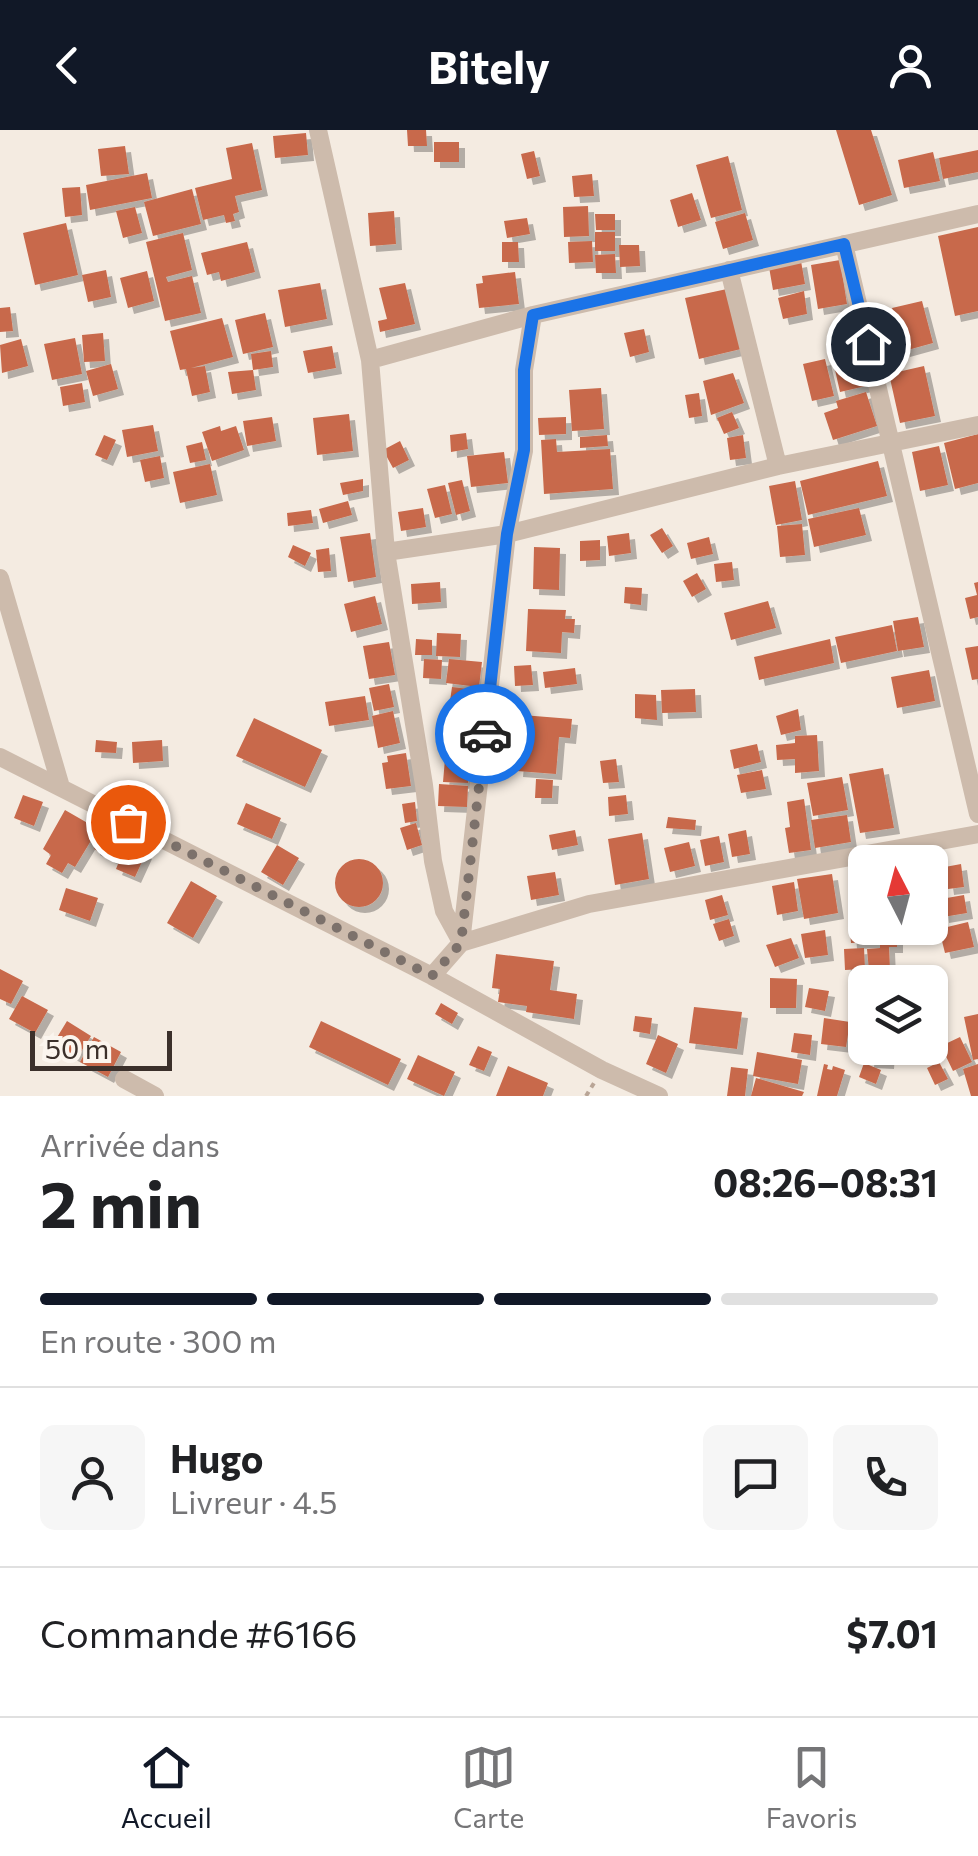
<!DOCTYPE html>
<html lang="fr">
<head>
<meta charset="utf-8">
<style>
  :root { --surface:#fff; --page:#f6f6f6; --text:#202124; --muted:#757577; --line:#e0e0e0; --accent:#111827 }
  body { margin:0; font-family:Commissioner,sans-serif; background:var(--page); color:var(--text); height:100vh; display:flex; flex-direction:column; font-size:38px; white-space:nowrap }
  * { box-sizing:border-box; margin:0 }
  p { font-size:32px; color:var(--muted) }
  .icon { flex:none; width:55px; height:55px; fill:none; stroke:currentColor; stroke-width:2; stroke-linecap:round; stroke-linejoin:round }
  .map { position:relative; height:966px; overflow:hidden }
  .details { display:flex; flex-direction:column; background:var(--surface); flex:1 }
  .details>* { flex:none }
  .needle { width:65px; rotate:354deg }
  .tools { position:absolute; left:848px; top:715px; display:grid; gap:20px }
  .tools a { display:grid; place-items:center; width:100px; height:100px; border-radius:15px; background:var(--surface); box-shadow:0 2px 8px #0004; font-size:50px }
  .scale { position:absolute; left:30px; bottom:25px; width:142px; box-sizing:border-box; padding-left:10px; border:5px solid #3b302b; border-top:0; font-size:28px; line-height:35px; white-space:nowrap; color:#3b302b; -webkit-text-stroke:8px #fbf5ee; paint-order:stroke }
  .pin { position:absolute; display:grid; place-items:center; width:85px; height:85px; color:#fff; margin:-42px; border:5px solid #fff; border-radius:50%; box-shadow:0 2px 10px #0007 }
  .courier { position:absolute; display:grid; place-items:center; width:100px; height:100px; margin:-50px; border:8px solid #1a73e8; border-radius:50%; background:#fff; color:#222; box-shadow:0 2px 12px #0007 }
  .overview em { font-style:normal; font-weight:700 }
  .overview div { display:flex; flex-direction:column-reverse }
  .overview { display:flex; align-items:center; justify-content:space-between; height:170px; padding:0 40px }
  h1 { font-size:65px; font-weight:700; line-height:75px }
  .bar { display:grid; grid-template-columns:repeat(4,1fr); gap:15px 10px; align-content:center; height:120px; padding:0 40px }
  .bar i { height:12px; border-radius:8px; background:var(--line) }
  .bar .current { background:var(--accent) }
  .bar p { grid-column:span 4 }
  .line { display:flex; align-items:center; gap:25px; padding:0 40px; border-top:2px solid var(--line) }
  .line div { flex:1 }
  .round { display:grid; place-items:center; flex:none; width:105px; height:105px; border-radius:15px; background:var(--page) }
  header { display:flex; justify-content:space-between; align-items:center; height:130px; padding:0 40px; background:var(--accent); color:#fff; font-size:45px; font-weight:700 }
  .tabs { display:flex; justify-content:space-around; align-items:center; height:140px; border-top:2px solid var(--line); background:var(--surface); font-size:28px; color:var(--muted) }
  .tabs a { display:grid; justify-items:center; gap:5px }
  .tabs .current { color:var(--accent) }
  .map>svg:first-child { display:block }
  .building { fill:#c8694b; filter:url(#shadow) }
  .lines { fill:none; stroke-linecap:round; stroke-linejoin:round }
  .path { stroke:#b9a596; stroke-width:4; stroke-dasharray:5 5; stroke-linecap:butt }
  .minor { stroke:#cdbbac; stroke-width:18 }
  .done { stroke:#7c716b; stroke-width:10; stroke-dasharray:0 18 }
  .route { stroke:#1a73e8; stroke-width:12 }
</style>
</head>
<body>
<header><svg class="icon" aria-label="back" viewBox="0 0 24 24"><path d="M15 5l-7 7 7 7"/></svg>Bitely<svg class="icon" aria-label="person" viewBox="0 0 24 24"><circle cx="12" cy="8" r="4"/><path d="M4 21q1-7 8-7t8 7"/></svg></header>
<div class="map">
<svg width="978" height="966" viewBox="0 0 978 966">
  <defs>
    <filter id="shadow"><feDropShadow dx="6" dy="6" stdDeviation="0" flood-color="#0004"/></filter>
  </defs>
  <rect width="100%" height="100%" fill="#f4ebe1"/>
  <path class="building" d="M407,0h19l1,16h-19z
    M836,0h35l21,65 -33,10z
    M306,3l2,22 -33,3 -2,-22z
    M434,12h25v20h-25z
    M252,13l10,47 -27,6 4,16 -6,2 2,7 -9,2 -2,-8 -21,5 -8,-32 37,-9 -6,-31z
    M125,16l4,28 -28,2 -3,-27z
    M978,20v22l-35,7 -4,-21z
    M534,21l6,25 -13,3 -6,-25z
    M933,22l7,29 -36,7 -6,-28z
    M728,26l14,54 -31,8 -15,-53z
    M147,43l5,25 -62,12 -4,-25z
    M592,44l2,22 -20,1 -2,-21z
    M80,57l2,28 -17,2 -3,-29z
    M192,59l9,35 -48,12 -9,-34z
    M692,63l9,27 -23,7 -8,-27z
    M588,76l1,30 -25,1 -1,-30z
    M135,77l7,26 -19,5 -7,-27z
    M394,81l2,33 -26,2 -2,-33z
    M745,83l8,27 -30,9 -8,-27z
    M595,84h20v16h-19z
    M527,88l3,16 -23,4 -3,-17z
    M66,93l12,52 -43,10 -12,-52z
    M978,97v84l-23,5 -17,-80z
    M595,102h20v19h-20z
    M183,103l9,37 -26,7 2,5 24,-6 9,37 -36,8 -19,-79z
    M592,111l1,21 -24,1 -1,-21z
    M247,112l8,30 -34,9 -2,-9 -12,3 -6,-22z
    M502,112h16l1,20h-17z
    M619,115h20l1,21 -20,1z
    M615,124l1,19h-20l-1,-18z
    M840,130l7,44 -29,5 -7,-44z
    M801,131l4,23 -32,6 -4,-23z
    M106,140l5,27 -23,5 -6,-27z
    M147,141l7,30 -26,7 -8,-30z
    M515,142l4,32 -40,4 -3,-24 7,-1 -1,-7z
    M320,153l7,36 -42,8 -7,-37z
    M405,153l10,41 -35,8 -2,-11 9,-2 -8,-31z
    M727,159l14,60 -42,10 -14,-61z
    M804,161l3,23 -24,5 -5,-21z
    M922,171l11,42 -29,8 -12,-43z
    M10,177l3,24 -13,1v-24z
    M265,183l8,34 -30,7 -8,-34z
    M222,188l11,39 -42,11 14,-2 5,26 -18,4 -6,-27 -6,1 -10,-39z
    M644,199l5,23 -19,5 -6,-24z
    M103,203l2,28 -21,1 -2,-27z
    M75,208l7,36 -30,6 -8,-36z
    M21,209l7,27 -26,7 -2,-28z
    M332,216l4,22 -28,5 -5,-22z
    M271,221l2,16 -20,3 3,20 -24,4 -4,-22 25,-2 -2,-16z
    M862,224l8,31 -30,7 -7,-31z
    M825,229l9,37 -22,5 -9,-37z
    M111,234l7,25 -25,7 -7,-25z
    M924,236l11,50 -35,7 -11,-49z
    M733,243l11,30 -33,12 -8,-34z
    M82,253l3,19 -22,4 -3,-19z
    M601,258l3,41 -32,2 -3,-41z
    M866,262l11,34 -44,14 -9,-27 14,-5 -2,-7z
    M699,263l3,23 -13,2 -4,-23z
    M732,282l7,16 -15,6 -7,-16z
    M349,284l4,37 -36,4 -4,-37z
    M272,287l4,24 -29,5 -4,-25z
    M566,287v17l-27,1 -1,-17z
    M153,295l5,26 -31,6 -5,-27z
    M220,296l1,5 15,-5 8,24 -32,11 -10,-29z
    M466,303l2,16 -17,3 -1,-17z
    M978,304v49l-23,6 -11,-46z
    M104,305l12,5 -9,20 -12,-5z
    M607,305l1,11 -28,2v-11z
    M743,305l3,23 -16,2 -3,-22z
    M556,309l1,13 53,-3 3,40 -69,5 -3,-54z
    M400,311l9,19 -16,8 -10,-18z
    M202,312l4,18 -16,3 -4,-17z
    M939,316l9,39 -28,6 -8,-39z
    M504,322l4,31 -37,4 -4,-31z
    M160,326l4,22 -19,4 -5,-22z
    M878,331l9,35 -79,19 -8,-34z
    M210,334l7,31 -37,8 -7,-31z
    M363,349v12l-20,4 -3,-12z
    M462,350l8,31 -14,4 -8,-32z
    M795,351l7,39 -26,5 -7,-39z
    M445,355l7,29 -17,4 -8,-29z
    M348,371l4,14 -29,8 -4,-14z
    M423,378l3,19 -25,4 -3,-19z
    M859,378l7,27 -52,12 -6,-28z
    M311,380l2,13 -25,3 -1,-13z
    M802,394l3,31 -25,2 -3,-31z
    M662,398l11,18 -11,7 -12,-18z
    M370,403l6,44 -28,5 -8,-45z
    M629,403l2,20 -22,3 -2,-20z
    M709,407l4,17 -22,5 -4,-16z
    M600,410v20l-20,1v-20z
    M293,415l18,8 -6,13 -17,-9z
    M534,417l26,1 -1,42 -26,-1z
    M329,418l2,23 -13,1 -2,-22z
    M732,432l2,18 -18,2 -2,-18z
    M697,443l9,16 -14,8 -9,-16z
    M440,452l1,20 -29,2 -1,-20z
    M978,452v35l-8,2 -5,-21 12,-3 -3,-12z
    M625,457l17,1 -1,17 -17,-2z
    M375,466l7,28 -31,8 -7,-28z
    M768,471l8,27 -45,12 -7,-27z
    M528,479l38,1 -1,9h10l-1,14 -12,-1 -1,21 -35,-2z
    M918,487l6,30 -26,4 -5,-30z
    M892,495l5,26 -56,12 -6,-26z
    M437,503l24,1 -1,23 -24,-1z
    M416,509l16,1v15h-17z
    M830,509l4,24 -75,17 -5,-23z
    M389,512l6,33 -26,4 -6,-33z
    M978,516v33l-6,1 -7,-32z
    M424,529l18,1 -1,19 -18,-1z
    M449,529l33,3 -3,25 -33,-4z
    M531,535l2,20 -18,1 -1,-20z
    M575,538l2,16 -32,4 -2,-16z
    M929,540l6,31 -38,7 -6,-31z
    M389,554l5,23 -20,4 -5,-23z
    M452,557l25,3 -2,14 -25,-3z
    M695,559l1,23 -34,1 -1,-23z
    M635,564l21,1 1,25 -22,-2z
    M365,566l4,24 -40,6 -4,-24z
    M798,579l3,21 -20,5 -5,-19z
    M393,581l7,32 -22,5 -6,-32z
    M446,581l30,2 -3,29 -29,-2z
    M522,585l50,4 -2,19 -11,-1 -3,37 -39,-3 2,-22 -9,-1 3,-27 9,1z
    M254,588l68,32 -17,37 -69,-31z
    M817,605l2,36 -24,2v-14l-18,1 -1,-15 19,-2v-7z
    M96,610l21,2 -1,11 -21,-1z
    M162,610l1,21 -30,2 -1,-21z
    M757,614l4,18 -27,7 -4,-19z
    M406,623l5,33 -25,3 -4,-26 6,-1 -1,-6z
    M445,629l24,1 -1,23 -25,-1z
    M616,629l3,23 -16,1 -3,-22z
    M883,638l11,60 -34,5 -11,-59z
    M762,640l4,19 -25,4 -4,-18z
    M842,647l6,33 -35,6 -6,-33z
    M536,649l17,1 -1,18h-17z
    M439,654l29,2 -1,21 -29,-1z
    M23,665l20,7 -9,24 -20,-8z
    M626,665l2,19 -19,2 -1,-19z
    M804,669l7,51 -22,3 -4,-25 5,-1 -3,-25z
    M415,672l2,19 -12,2 -3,-19z
    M246,673l35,15 -9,21 -35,-15z
    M65,680l33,19 -23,38 -7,-4 -6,10 -16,-9 5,-9 -8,-6z
    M847,685l4,27 -36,6 -4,-28z
    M668,687l28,3 -1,10 -29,-2z
    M416,693l6,22 -15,5 -7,-22z
    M103,700l19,9 -9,20 -19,-10z
    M575,700l3,15 -26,5 -3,-15z
    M746,700l4,24 -18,3 -4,-23z
    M642,703l7,46 -34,6 -7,-46z
    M719,706l5,26 -19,4 -5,-26z
    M689,712l6,24 -25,6 -6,-24z
    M126,714l20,9 -11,24 -19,-8z
    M277,715l22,13 -16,27 -22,-13z
    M335 753a24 24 0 1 1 48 0a24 24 0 1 1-48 0Z
    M961,734l3,23 -16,2 -3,-22z
    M555,742l4,23 -28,5 -4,-24z
    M832,744l6,39 -34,6 -7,-40z
    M191,751l26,15 -24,42 -26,-15z
    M794,752l4,29 -21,4 -5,-29z
    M66,758l32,10 -8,23 -31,-11z
    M722,765l6,20 -18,5 -5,-20z
    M964,765l3,18 -24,4 -2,-18z
    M865,786v12h11l1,14 -26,1 -2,-26z
    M729,789l5,17 -15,5 -6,-17z
    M968,792l6,25 -29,6 -6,-24z
    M825,800l3,25 -23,3 -4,-24z
    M880,803h17v14h-8l1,23 -21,1 -2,-22 13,-1z
    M791,808l8,20 -24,9 -9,-22z
    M864,818l1,21 -20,1 -1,-21z
    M496,824l58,7 -4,29 27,4 -3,25 -48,-7 1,-6 -29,-4 2,-13 -8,-1z
    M0,839l23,12 -12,23 -11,-5z
    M869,842l1,10h-5v7l-12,1 -1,-17z
    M770,848l27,1 -1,29h-26z
    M809,858l20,3 -4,20 -20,-4z
    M22,866l26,14 -13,23 -26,-14z
    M441,873l17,10 -6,11 -17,-10z
    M694,877l48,5 -5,37 -48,-6z
    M978,884v45l-5,1 -9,-43z
    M635,886l17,2 -2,16 -17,-3z
    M824,888l26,4 -4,25 -25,-3z
    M67,891l24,15 -14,22 -24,-14z
    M321,891l80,38 -13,26 -79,-38z
    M794,903l18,2 -2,20 -19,-3z
    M930,903l9,15 -32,11 -4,-11h27z
    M658,905l20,9 -12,29 -20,-9z
    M94,907l27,15 -13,25 -28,-15z
    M960,907l12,25 -19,9 -12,-25z
    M478,916l14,6 -8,19 -15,-6z
    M869,918h20l-1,15 -20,-1z
    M757,922l45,8 -4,24 -45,-8z
    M418,925l37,17 -11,24 -37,-17z
    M939,932l9,17 -13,6 -8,-17z
    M864,933l17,7 -5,14 -17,-7z
    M824,934l4,1 -1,4 5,1 1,-4 12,4 -8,26h-20z
    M978,934v32h-7l-8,-27z
    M508,936l40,17 -5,13h-47z
    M731,937l17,2 -3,27h-18z
    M756,948l48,14 -2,4h-51z"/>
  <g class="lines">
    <path class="path" d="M586,966l8,-13"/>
    <path class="minor" d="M318,0l52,230 16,192 38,233 9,76 11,50 17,31
      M844,114l134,570
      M729,140l49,196
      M370,230l163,-45
      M386,422l121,-18 271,-68 200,-41
      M0,448l61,209
      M0,627l432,219 170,94 57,26
      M461,813l46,-409 17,-83v-81l9,-55 445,-101
      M432,846l29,-33 128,-39 389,-70
      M124,949l31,17"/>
  </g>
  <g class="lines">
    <path class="done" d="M128,692l304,154 29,-33 24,-209"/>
    <path class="route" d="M485,604l22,-200 17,-84v-80l9,-55 311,-71 24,100"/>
  </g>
</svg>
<div class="tools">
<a><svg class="needle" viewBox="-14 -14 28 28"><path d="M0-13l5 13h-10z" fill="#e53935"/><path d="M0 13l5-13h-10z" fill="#757577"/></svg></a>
<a><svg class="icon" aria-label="layers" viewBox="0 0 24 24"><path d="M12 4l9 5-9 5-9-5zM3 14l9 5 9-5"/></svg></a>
</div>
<div class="scale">50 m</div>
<div class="pin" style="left:128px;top:692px;background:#ea580c"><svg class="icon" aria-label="bag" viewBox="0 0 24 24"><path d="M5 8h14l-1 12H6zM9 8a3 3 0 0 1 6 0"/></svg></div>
<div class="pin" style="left:868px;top:214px;background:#1f2937"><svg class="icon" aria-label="home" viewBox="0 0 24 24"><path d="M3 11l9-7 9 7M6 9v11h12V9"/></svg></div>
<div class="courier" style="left:485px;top:604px"><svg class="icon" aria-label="car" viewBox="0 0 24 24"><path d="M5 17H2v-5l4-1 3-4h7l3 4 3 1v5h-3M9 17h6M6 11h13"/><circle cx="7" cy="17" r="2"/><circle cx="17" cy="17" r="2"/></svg></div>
</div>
<section class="details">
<div class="overview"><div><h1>2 min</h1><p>Arrivée dans</p></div><em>08:26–08:31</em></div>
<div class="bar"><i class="current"></i><i class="current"></i><i class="current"></i><i></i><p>En route · 300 m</p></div>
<div class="line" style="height:180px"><a class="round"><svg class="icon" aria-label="person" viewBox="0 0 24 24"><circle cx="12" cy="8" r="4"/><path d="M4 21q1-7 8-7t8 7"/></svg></a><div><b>Hugo</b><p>Livreur · 4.5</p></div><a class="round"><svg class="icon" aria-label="chat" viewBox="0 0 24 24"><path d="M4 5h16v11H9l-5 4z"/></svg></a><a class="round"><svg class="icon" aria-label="phone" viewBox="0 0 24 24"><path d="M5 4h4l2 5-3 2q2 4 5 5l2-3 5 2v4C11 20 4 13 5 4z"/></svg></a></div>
<div class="line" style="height:130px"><div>Commande #6166</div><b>$7.01</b></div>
</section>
<nav class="tabs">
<a class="current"><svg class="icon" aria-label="home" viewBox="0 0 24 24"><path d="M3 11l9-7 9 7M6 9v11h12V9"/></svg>Accueil</a>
<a><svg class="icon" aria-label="map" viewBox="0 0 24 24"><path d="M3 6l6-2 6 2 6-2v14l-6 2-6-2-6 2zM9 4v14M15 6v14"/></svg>Carte</a>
<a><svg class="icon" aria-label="saved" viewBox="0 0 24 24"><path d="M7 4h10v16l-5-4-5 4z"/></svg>Favoris</a>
</nav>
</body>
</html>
